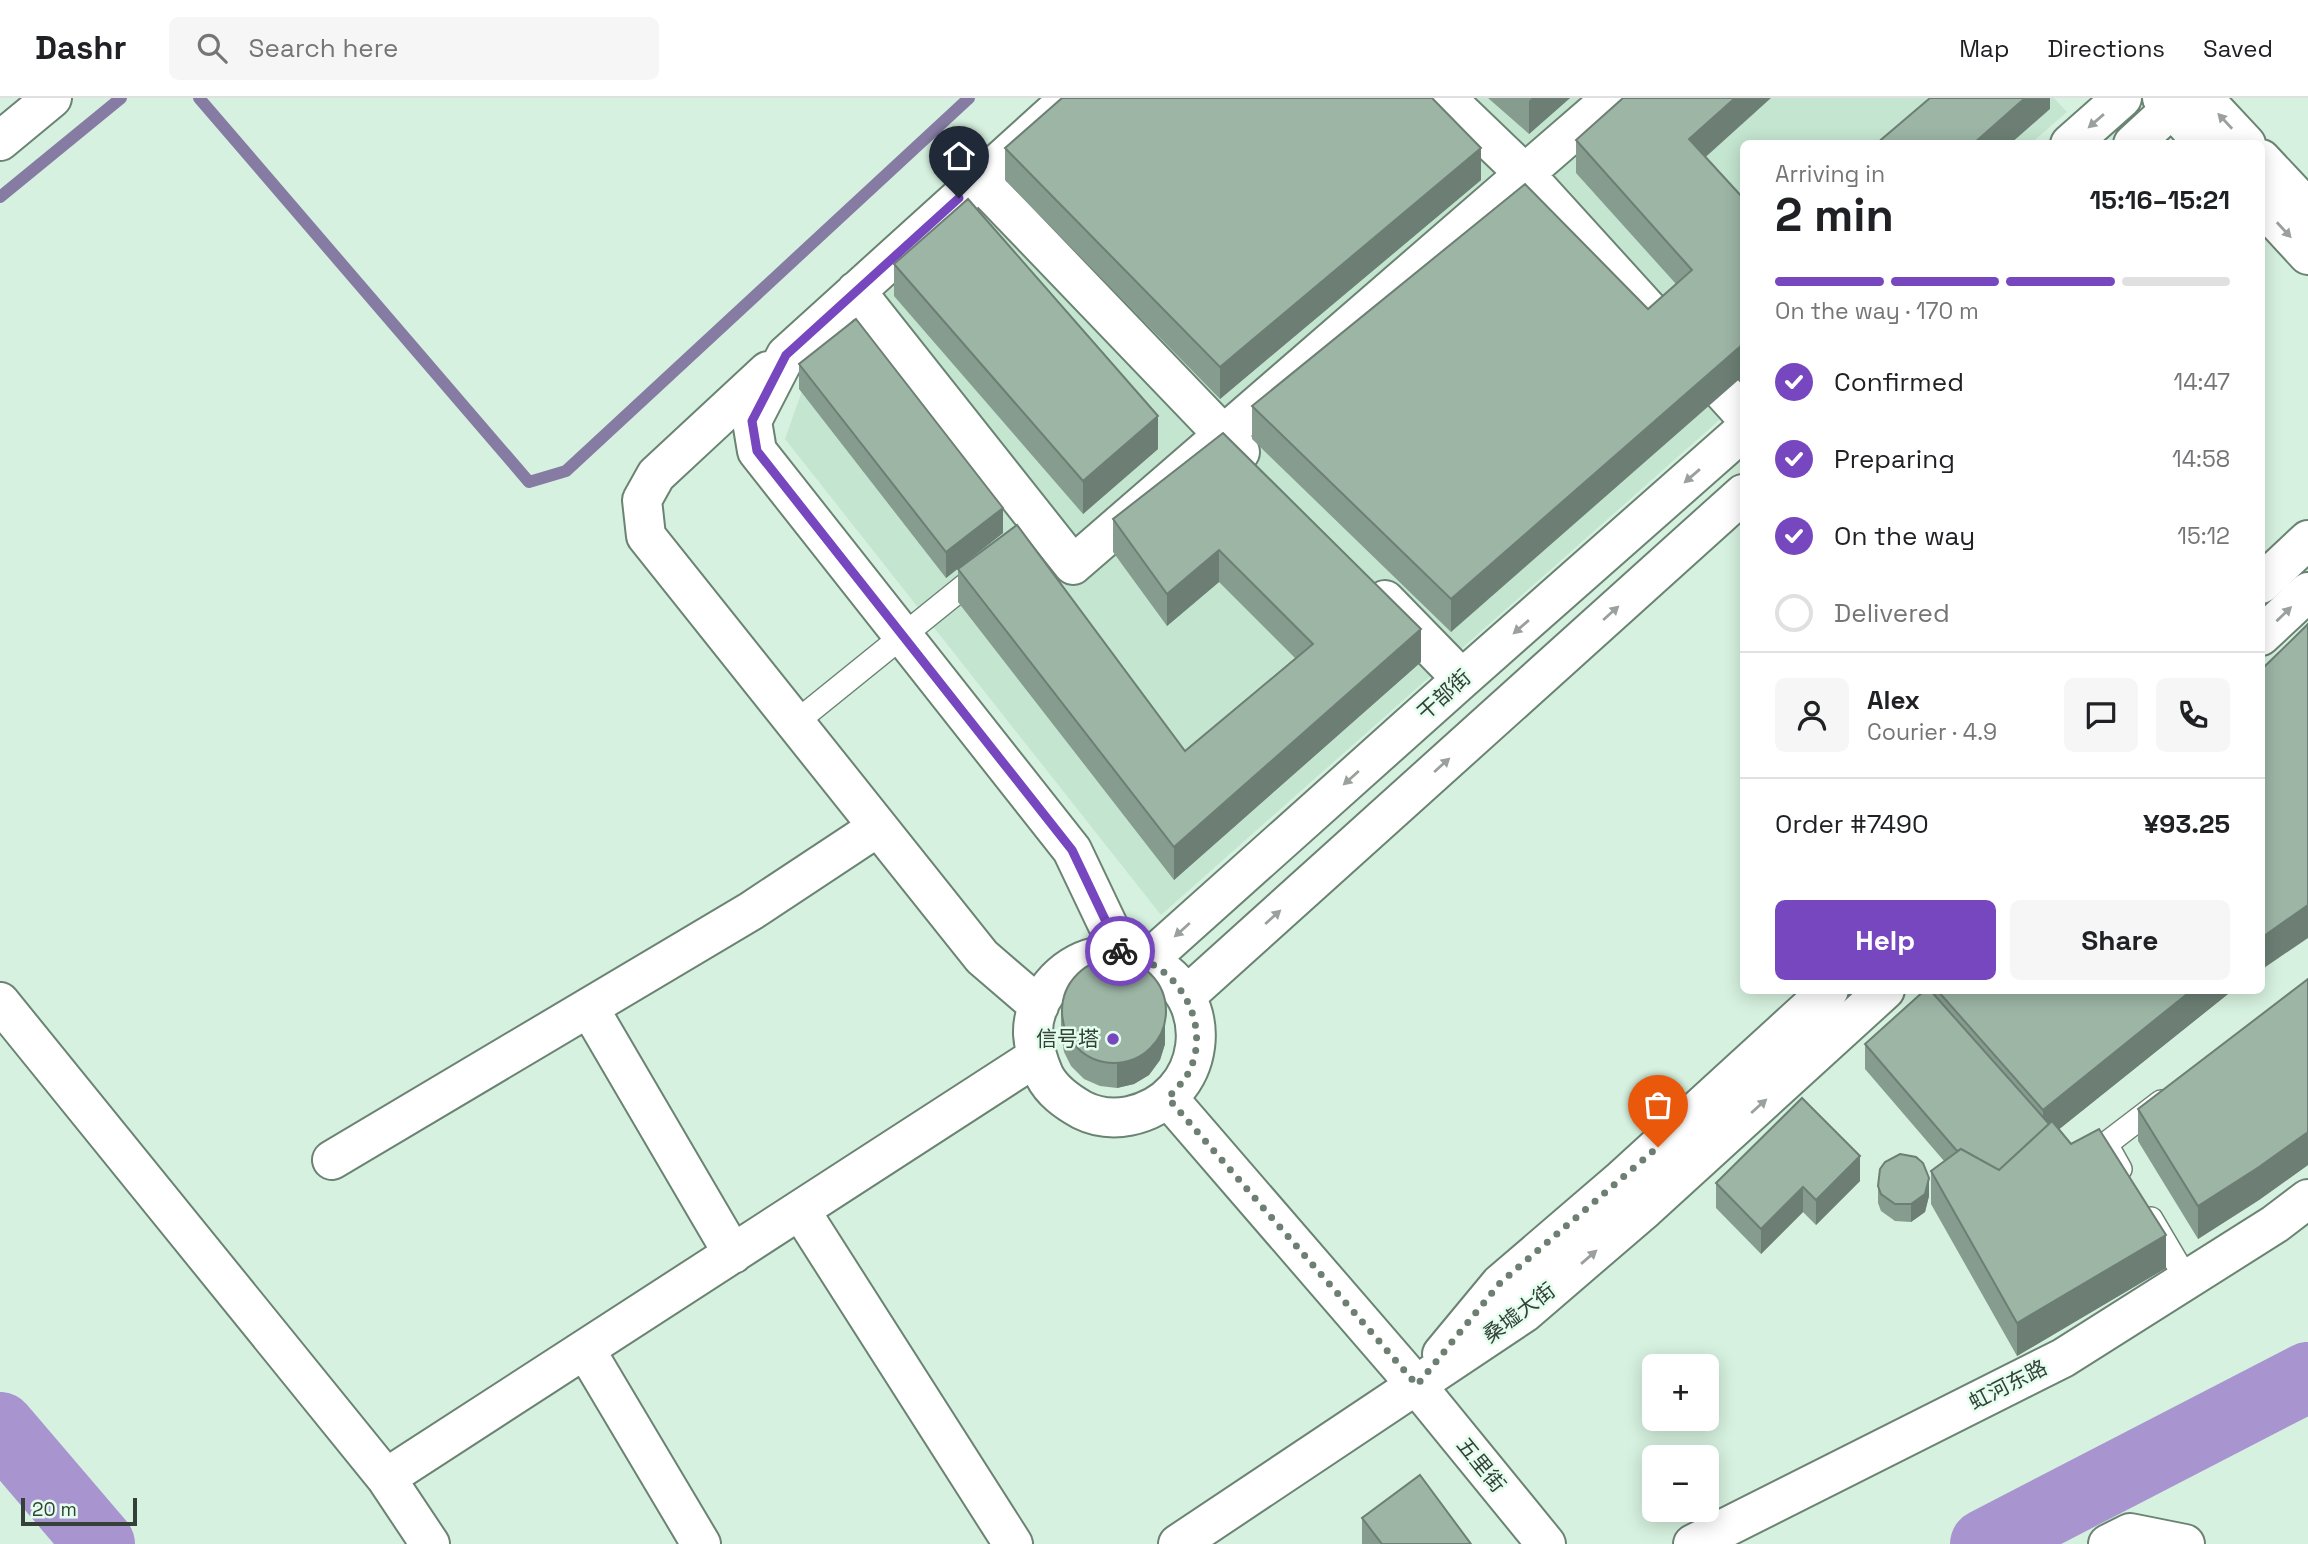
<!DOCTYPE html>
<html lang="en">
<head>
<meta charset="utf-8">
<style>
  :root { --surface:#fff; --page:#f6f6f6; --text:#202124; --muted:#757577; --line:#e0e0e0; --accent:#7747bf }
  body { margin:0; font-family:"Space Grotesk","Noto Sans SC",sans-serif; background:var(--page); color:var(--text); height:100vh; display:flex; flex-direction:column; font-size:26px; white-space:nowrap }
  * { box-sizing:border-box; margin:0 }
  p { font-size:23px; color:var(--muted) }
  .icon { flex:none; width:38px; height:38px; fill:none; stroke:currentColor; stroke-width:2; stroke-linecap:round; stroke-linejoin:round }
  .map { position:relative; flex:1; overflow:hidden }
  .sheet { position:absolute; left:1740px; top:42px; width:525px; height:854px; display:flex; flex-direction:column; background:var(--surface); border-radius:10px; box-shadow:0 4px 18px #0003 }
  .sheet>* { flex:none }
  .tools { position:absolute; left:1642px; top:1256px; display:grid; gap:14px }
  .tools a { display:grid; place-items:center; width:77px; height:77px; border-radius:10px; background:var(--surface); box-shadow:0 4px 18px #0003; font-size:35px }
  .scale { position:absolute; left:21px; bottom:18px; width:116px; box-sizing:border-box; padding-left:7px; border:4px solid #354039; border-top:0; font-size:19px; line-height:24px; white-space:nowrap; color:#354039; -webkit-text-stroke:5px #e3feed; paint-order:stroke }
  .pin { position:absolute; display:grid; place-items:center; width:60px; height:60px; color:#fff; margin:-72px -30px; border-radius:50% 50% 50% 0; rotate:-45deg; box-shadow:0 0 7px #0007 }
  .pin .icon { rotate:45deg }
  .courier { position:absolute; display:grid; place-items:center; width:70px; height:70px; margin:-35px; border:5px solid #7747bf; border-radius:50%; background:#fff; color:#222; box-shadow:0 2px 9px #0007 }
  .overview em { font-style:normal; font-weight:800 }
  .overview div { display:flex; flex-direction:column-reverse }
  .overview { display:flex; align-items:center; justify-content:space-between; height:119px; padding:0 35px }
  h1 { font-size:46px; font-weight:800; line-height:52px }
  .bar { display:grid; grid-template-columns:repeat(4,1fr); gap:10px 7px; align-content:center; height:84px; padding:0 35px }
  .bar i { height:9px; border-radius:5px; background:var(--line) }
  .bar .selected { background:var(--accent) }
  .bar p { grid-column:span 4 }
  .line { display:flex; align-items:center; gap:18px; padding:0 35px; border-top:2px solid var(--line) }
  .line div { flex:1 }
  .round { display:grid; place-items:center; flex:none; width:74px; height:74px; border-radius:10px; background:var(--page) }
  ol { padding:0 35px; list-style:none }
  li { display:flex; align-items:center; gap:21px; height:77px }
  li p { margin-inline-start:auto }
  li .icon { padding:7px; border-radius:50%; background:var(--accent); color:#fff; stroke-width:4 }
  li:last-child { color:var(--muted) }
  li i { width:38px; height:38px; border:4px solid var(--line); border-radius:50% }
  .cta { display:flex; gap:14px; margin-top:auto; padding:14px 35px }
  .cta a { flex:1; height:80px; border-radius:10px; background:var(--accent); color:#fff; font-size:28px; font-weight:800; line-height:80px; text-align:center }
  .cta a+a { background:var(--page); color:var(--text) }
  header { display:flex; align-items:center; gap:42px; box-sizing:border-box; height:98px; padding:0 35px; background:var(--surface); border-bottom:2px solid var(--line) }
  header strong { font-size:33px }
  nav { display:flex; gap:38px; margin-inline-start:auto; font-size:24px }
  .search { width:490px; height:63px; background:var(--page); display:flex; align-items:center; gap:18px; box-sizing:border-box; padding:0 24px; border-radius:10px; color:var(--muted); font-size:26px }
  .map>svg:first-child { display:block }
  .built { fill:#c4e5d0 }
  .lines { fill:none; stroke-linecap:round; stroke-linejoin:round }
  .stream { stroke:#867ca3; stroke-width:12 }
  .river { stroke:#a895d0; stroke-width:70 }
  .lane-casing { stroke:#6b8373; stroke-width:26 }
  .street-casing { stroke:#6b8373; stroke-width:42 }
  .secondary-casing { stroke:#6b8373; stroke-width:42 }
  .lane { stroke:#fff; stroke-width:23 }
  .street { stroke:#fff; stroke-width:38 }
  .secondary { stroke:#fff; stroke-width:38 }
  .wall { fill:#869c8e }
  .shaded-wall { fill:#6d7f74 }
  .building { fill:#9cb5a5; stroke:#6d7f74; stroke-width:2 }
  .oneway { fill:#9aa09c }
  .done { stroke:#6d7e73; stroke-width:7; stroke-dasharray:0 12.6 }
  .route { stroke:#7747bf; stroke-width:9 }
  .poi-dot { fill:#7747bf; stroke:#e3feed; stroke-width:2.5 }
  .labels { text-anchor:middle; stroke-width:5; stroke-linejoin:round; paint-order:stroke }
  .street-label { font-size:21px; fill:#354039; stroke:#e3feed }
  .poi-label { font-size:21px; fill:#354039; stroke:#e3feed; text-anchor:end }
</style>
</head>
<body>
<header>
<strong>Dashr</strong>
<div class="search"><svg class="icon" aria-label="search" viewBox="0 0 24 24"><circle cx="10" cy="10" r="6"/><path d="M15 15l6 6"/></svg>Search here</div>
<nav><a>Map</a><a>Directions</a><a>Saved</a></nav>
</header>
<div class="map">
<svg width="2308" height="1446" viewBox="0 0 2308 1446">
  <rect width="100%" height="100%" fill="#d6f1df"/>
  <path class="built" d="M1101,0h953l13,14 -36,31 -288,1v255l-582,516 -376,-476 28,-79z"/>
  <g class="lines">
    <path class="stream" d="M199,0l330,384 37,-11 403,-373
      M0,99l121,-99"/>
    <path class="river" d="M0,1329l100,117
      M1985,1446l323,-167"/>
    <defs>
      <path id="lane" d="M795,625l188,-152
        M2120,1071l-14,-25 55,-42
        M2151,1121l36,61"/>
      <path id="street" d="M1070,0l-284,257 -34,66 5,30 315,399 50,105c8,2 18,3 26,7 73,35 59,138 -19,154 -16,3 -33,1 -47,-6 -16,-9 -30,-19 -38,-35 -6,-14 -10,-26 -11,-41 -1,-35 29,-69 63,-77 8,-2 18,-2 26,-2
        M1446,0l79,76 218,240
        M0,43l52,-43
        M2070,46l52,-46
        M2133,46l50,-46
        M979,82l261,272
        M856,193l217,274 539,-467
        M768,273l-112,104 -14,25 4,36 336,421 57,49
        M1385,502l77,79
        M1147,863l315,-282 281,-248
        M1186,898l557,-502
        M0,904l386,476 44,66
        M589,910l144,246
        M1168,1000l249,288
        M332,1062l419,-249 127,-84
        M800,1112l213,334
        M585,1251l116,195
        M386,1380l650,-421
        M1693,1446l370,-186 212,-134 33,-25
        M2108,1446l22,-11 55,11"/>
      <path id="secondary" d="M2162,0l43,46
        M2203,0l43,46
        M2261,61l47,50
        M2261,106l47,51
        M2261,486l47,-44
        M2261,538l47,-44
        M1442,1256l58,-70 120,-103 209,-191
        M1417,1288l129,158
        M1178,1446l346,-231 121,-104 240,-219"/>
    </defs>
    <use href="#lane" class="lane-casing"/>
    <use href="#street" class="street-casing"/>
    <use href="#secondary" class="secondary-casing"/>
    <use href="#lane" class="lane"/>
    <use href="#street" class="street"/>
    <use href="#secondary" class="secondary"/>
  </g>
  <path class="wall" d="M1488,0h82l-41,36z
    M1576,42l129,17 38,41 -292,434 -199,-193v-33l396,-97 28,-25 -100,-111z
    M1005,50l476,32 -261,219 -215,-219z
    M894,166l264,185 -75,65 -189,-218z
    M799,266l204,169 -57,45 -147,-189z
    M1223,335l198,229 -247,218 -216,-278v-33l227,182 110,-93 -76,-76 -52,44 -54,-74v-33z
    M2308,881v186l-49,35 -61,39 -60,-98v-32z
    M1925,892h308l-174,139 107,139 -149,88 -86,-152v-33l13,-10 -79,-92v-25z
    M1061,912l104,34 -5,16 -11,15 -15,9 -17,4 -17,-2 -16,-7 -13,-13 -7,-14 -3,-17z
    M1860,1083l-44,44 -13,-13 -42,42 -45,-46v-25z
    M1878,1088l51,10 -4,16 -14,10 -16,-1 -14,-10 -3,-8z
    M1362,1420l109,26h-109z"/>
  <path class="shaded-wall" d="M1532,0h38l-41,36v-33z
    M1735,0h36l-82,74v-33z
    M2025,0h25v11l-40,35h-37z
    M1481,50v32l-261,219v-32z
    M1743,246v32l-292,256v-33z
    M1158,318v33l-75,65v-33z
    M1003,410v25l-57,45v-26z
    M1219,452v32l-52,44v-32z
    M1421,531v33l-247,218v-33z
    M2308,807v33l-47,32v-32z
    M2192,892h41l-181,145 -9,2v-27z
    M1165,920v26l-5,16 -11,15 -15,9 -17,4v-25z
    M2308,1034v33l-49,35 -61,39v-33z
    M1860,1058v25l-44,44v-25z
    M1929,1080v18l-4,16 -14,10v-18z
    M1803,1089v25l-42,42v-25z
    M2166,1137v33l-149,88v-33z"/>
  <path class="building" d="M1062,0h370l49,50 -261,219 -215,-219z
    M1623,0h112l-46,41 54,59v146l-292,255 -199,-193 273,-222 123,125 44,-39 -116,-130z
    M1930,0h95l-52,46h-97z
    M968,101l190,217 -75,65 -189,-217z
    M856,221l147,189 -57,44 -147,-188z
    M1223,335l198,196 -247,218 -216,-278 59,-44 168,226 128,-107 -94,-94 -52,44 -54,-75z
    M2308,526v281l-47,33v-268z
    M1062 913a52 52 0 1 1 104 0a52 52 0 1 1-104 0Z
    M2308,881v153l-49,35 -61,39 -60,-97z
    M1925,892h5l119,134 -50,46 -38,-21 -4,2 -92,-107z
    M1937,892h255l-149,120z
    M1802,1000l58,58 -44,44 -13,-13 -42,42 -45,-46z
    M2052,1023l19,23 28,-15 67,106 -149,88 -86,-152 30,-22 38,21z
    M1900,1056l16,3 7,6 6,15 -4,16 -14,10h-16l-14,-10 -3,-8 2,-17 5,-7z
    M1420,1377l51,69h-89l-20,-26z"/>
  <defs><path id="oneway-solid" d="M-6-.8H1V-3.2L6.5 0L1 3.2V.8H-6Z" transform="scale(1.75)"/></defs>
  <g class="oneway">
    <use href="#oneway-solid" transform="translate(2096 23) rotate(139)"/>
    <use href="#oneway-solid" transform="translate(2225 23) rotate(-133)"/>
    <use href="#oneway-solid" transform="translate(2284 132) rotate(47)"/>
    <use href="#oneway-solid" transform="translate(1692 378) rotate(139)"/>
    <use href="#oneway-solid" transform="translate(1611 515) rotate(-42)"/>
    <use href="#oneway-solid" transform="translate(2284 516) rotate(-44)"/>
    <use href="#oneway-solid" transform="translate(1521 529) rotate(139)"/>
    <use href="#oneway-solid" transform="translate(1442 667) rotate(-42)"/>
    <use href="#oneway-solid" transform="translate(1351 680) rotate(138)"/>
    <use href="#oneway-solid" transform="translate(1273 819) rotate(-42)"/>
    <use href="#oneway-solid" transform="translate(1182 832) rotate(138)"/>
    <use href="#oneway-solid" transform="translate(1759 1008) rotate(-42)"/>
    <use href="#oneway-solid" transform="translate(1589 1159) rotate(-41)"/>
  </g>
  <g class="lines">
    <path class="done" d="M1120,853l2,4c9,2 19,3 26,7 41,20 63,74 38,115 -5,7 -12,14 -18,21l249,287 83,-102 158,-136"/>
    <path class="route" d="M959,100l-173,157 -34,66 5,30 315,399 48,101"/>
  </g>
  <circle class="poi-dot" cx="1113" cy="941" r="7"/>
  <g class="labels">
    <g class="street-label">
      <text transform="translate(1444 597) rotate(-42)" y="7">干部街</text>
      <text transform="translate(1519 1215) rotate(-37)" y="7">桑墟大街</text>
      <text transform="translate(2008 1287) rotate(-27)" y="7">虹河东路</text>
      <text transform="translate(1481 1367) rotate(51)" y="7">五里街</text>
    </g>
    <g class="poi-label">
      <text x="1099" y="948">信号塔</text>
    </g>
  </g>
</svg>
<div class="tools">
<a>+</a>
<a>−</a>
</div>
<div class="scale">20 m</div>
<div class="pin" style="left:1658px;top:1049px;background:#ea580c"><svg class="icon" aria-label="bag" viewBox="0 0 24 24"><path d="M5 8h14l-1 12H6zM9 8a3 3 0 0 1 6 0"/></svg></div>
<div class="pin" style="left:959px;top:100px;background:#1f2937"><svg class="icon" aria-label="home" viewBox="0 0 24 24"><path d="M3 11l9-7 9 7M6 9v11h12V9"/></svg></div>
<div class="courier" style="left:1120px;top:853px"><svg class="icon" aria-label="bike" viewBox="0 0 24 24"><circle cx="6" cy="16" r="4"/><circle cx="18" cy="16" r="4"/><path d="M6 16l4-8h5l3 8M10 8l3 8H6M13 5h3"/></svg></div>
<section class="sheet">
<div class="overview"><div><h1>2 min</h1><p>Arriving in</p></div><em>15:16–15:21</em></div>
<div class="bar"><i class="selected"></i><i class="selected"></i><i class="selected"></i><i></i><p>On the way · 170 m</p></div>
<ol>
<li><svg class="icon" aria-label="check" viewBox="0 0 24 24"><path d="M5 12l5 5 9-10"/></svg>Confirmed<p>14:47</p></li>
<li><svg class="icon" aria-label="check" viewBox="0 0 24 24"><path d="M5 12l5 5 9-10"/></svg>Preparing<p>14:58</p></li>
<li><svg class="icon" aria-label="check" viewBox="0 0 24 24"><path d="M5 12l5 5 9-10"/></svg>On the way<p>15:12</p></li>
<li><i></i>Delivered</li>
</ol>
<div class="line" style="height:126px"><a class="round"><svg class="icon" aria-label="person" viewBox="0 0 24 24"><circle cx="12" cy="8" r="4"/><path d="M4 21q1-7 8-7t8 7"/></svg></a><div><b>Alex</b><p>Courier · 4.9</p></div><a class="round"><svg class="icon" aria-label="chat" viewBox="0 0 24 24"><path d="M4 5h16v11H9l-5 4z"/></svg></a><a class="round"><svg class="icon" aria-label="phone" viewBox="0 0 24 24"><path d="M5 4h4l2 5-3 2q2 4 5 5l2-3 5 2v4C11 20 4 13 5 4z"/></svg></a></div>
<div class="line" style="height:91px"><div>Order #7490</div><b>¥93.25</b></div>
<div class="cta"><a>Help</a><a>Share</a></div>
</section>
</div>
</body>
</html>
